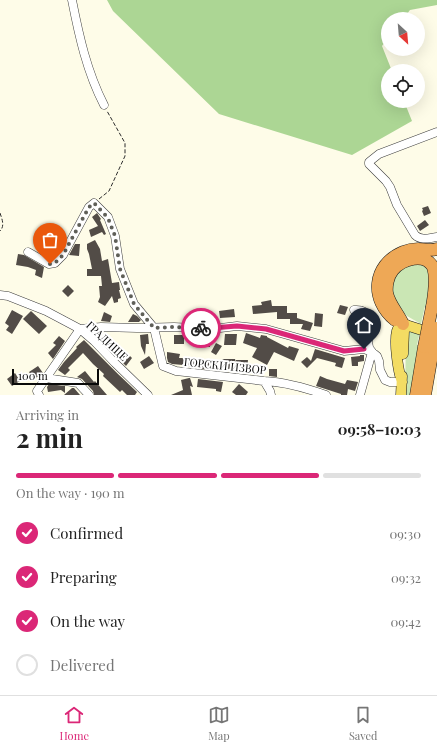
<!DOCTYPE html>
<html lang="en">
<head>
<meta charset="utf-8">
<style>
  :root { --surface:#fff; --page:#f2f2f2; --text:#222; --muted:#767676; --line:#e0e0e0; --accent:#db2777 }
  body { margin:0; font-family:"Playfair Display",serif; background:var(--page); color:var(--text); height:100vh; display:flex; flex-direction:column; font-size:15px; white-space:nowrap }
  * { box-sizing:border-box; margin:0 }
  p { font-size:13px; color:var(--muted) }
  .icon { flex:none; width:22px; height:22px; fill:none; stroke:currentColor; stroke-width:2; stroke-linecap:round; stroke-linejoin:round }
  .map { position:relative; height:395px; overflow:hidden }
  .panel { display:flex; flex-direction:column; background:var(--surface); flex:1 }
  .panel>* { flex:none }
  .needle { width:26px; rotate:154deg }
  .buttons { position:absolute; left:381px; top:12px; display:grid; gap:8px }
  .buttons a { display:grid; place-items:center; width:44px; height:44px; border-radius:50%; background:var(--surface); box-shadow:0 4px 16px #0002; font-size:20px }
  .scale { position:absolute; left:12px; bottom:10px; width:87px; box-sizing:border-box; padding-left:4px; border:2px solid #0a0a0a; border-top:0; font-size:11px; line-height:14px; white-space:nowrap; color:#0a0a0a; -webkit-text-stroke:3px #fff; paint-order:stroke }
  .pin { position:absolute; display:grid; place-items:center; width:34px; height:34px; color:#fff; margin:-41px -17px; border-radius:50% 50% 50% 0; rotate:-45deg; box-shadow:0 0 4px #0007 }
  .pin .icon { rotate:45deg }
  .courier { position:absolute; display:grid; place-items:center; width:40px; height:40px; margin:-20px; border:3px solid #db2777; border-radius:50%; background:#fff; color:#222; box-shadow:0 1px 5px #0007 }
  .summary em { font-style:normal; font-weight:700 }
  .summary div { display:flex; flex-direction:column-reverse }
  .summary { display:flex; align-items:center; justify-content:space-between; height:68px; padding:0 16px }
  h1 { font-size:26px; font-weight:700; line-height:30px }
  .bar { display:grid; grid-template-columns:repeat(4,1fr); gap:6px 4px; align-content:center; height:48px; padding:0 16px }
  .bar i { height:5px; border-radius:3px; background:var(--line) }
  .bar .current { background:var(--accent) }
  .bar p { grid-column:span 4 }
  ol { padding:0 16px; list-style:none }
  li { display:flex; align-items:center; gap:12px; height:44px }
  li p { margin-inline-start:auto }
  li .icon { padding:4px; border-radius:50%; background:var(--accent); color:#fff; stroke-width:4 }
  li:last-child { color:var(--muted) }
  li i { width:22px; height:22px; border:2px solid var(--line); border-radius:50% }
  .tabs { display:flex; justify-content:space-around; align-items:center; height:56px; border-top:1px solid var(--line); background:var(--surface); font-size:11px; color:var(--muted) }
  .tabs a { display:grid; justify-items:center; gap:2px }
  .tabs .current { color:var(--accent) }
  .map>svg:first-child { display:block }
  .green { fill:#cae6b4 }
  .forest { fill:#acd694 }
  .building { fill:#524c47 }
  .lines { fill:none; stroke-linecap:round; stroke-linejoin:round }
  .minor-casing { stroke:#3d3d3d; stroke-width:9 }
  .major-casing { stroke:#1b1b1b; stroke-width:11 }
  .highway-casing { stroke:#1b1b1b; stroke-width:13 }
  .path { stroke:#2c2c2c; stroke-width:1; stroke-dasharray:4 2; stroke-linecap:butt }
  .minor { stroke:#fff; stroke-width:8 }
  .major { stroke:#f3dc63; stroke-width:10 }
  .highway { stroke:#eea856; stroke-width:12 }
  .highway-bridge-casing { stroke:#1b1b1b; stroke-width:13; stroke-linecap:butt }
  .highway-bridge { stroke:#eea856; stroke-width:12 }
  .done { stroke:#5f5f58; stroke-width:4; stroke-dasharray:0 7.2 }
  .route { stroke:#db2777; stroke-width:5 }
  .labels { text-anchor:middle; stroke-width:4; stroke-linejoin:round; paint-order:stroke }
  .street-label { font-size:11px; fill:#0a0a0a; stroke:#fff }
</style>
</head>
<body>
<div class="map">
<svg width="437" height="395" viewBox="0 0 437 395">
  <rect width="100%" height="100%" fill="#fefce8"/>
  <path class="green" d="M406,264h22l4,13 -6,29h-1l-4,18 -14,-8 -9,-8 -8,-24 6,-14z
    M411,328l9,3 -3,14 2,1 -8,49h-6l1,-63z"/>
  <path class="forest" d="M107,0h330v5l-27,5 -7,9h-15v19l-6,8 10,25h-4v30h16l8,20 -60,34 -133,-41 -106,-103z"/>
  <path class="building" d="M428,206l3,7 -7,3 -2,-5 1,-1 -1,-2z
    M97,213l4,6 -1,1 6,14 -2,1 -2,-3 -11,5 -2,-7 9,-4 -6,-9z
    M425,220l4,5 -9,6 -3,-5z
    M95,240l5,9 2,12 6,-2 4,24 7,-1 1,8h-1l2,8 -3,1v3l-4,1 -2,-7 -7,10 -7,-4 2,-5 -1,-11h3l-1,-10h-14v-7h5l-3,-15 -2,-5v-5z
    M75,244h5l-1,12 -10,-1z
    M18,254l6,1 20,12 -2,11 -7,-3 1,-5 -8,-3 -12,-2z
    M68,285l6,6 -6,6 -6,-6z
    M271,300l1,6h15v7h10v5l16,5 -3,8 -9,-2 2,-5h-13v-5h-13v-7l-24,2 -1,-8 10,-1 -1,-3z
    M340,305l8,2 -3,8 -8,-2z
    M234,309l1,8 -15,1 -1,-7z
    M12,310l11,6 -11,18 -6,-4 3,-4 -4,-3z
    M31,311l16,15 -8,8 -16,-15z
    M104,312l8,4 -2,6 -9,-1z
    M315,313l8,1 -1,13 -8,-1z
    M133,314l4,2 4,4 -2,2h-11z
    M246,333l14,5 1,-3 6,1v1l21,11 1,-2 10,3 -5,12 -20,-9 -7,13 -15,-8 5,-9 -14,-5z
    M148,334l1,10h-3l-1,11 -4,-9 -1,-11z
    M225,334h12l-1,11h-12z
    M174,335h10v9h-10z
    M201,335h9v12h-8z
    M59,336l6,5 -12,18 -5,-6 8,-8 -3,-2z
    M84,340l34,34 19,18 -2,3h-8l-5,-5 -2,2 -17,-16 1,-2 -11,-10 -10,-11 -15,15 2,2 -5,5 -7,-5 6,-8 13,-14 -1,-1z
    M216,343l6,3 -6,9 -5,-3z
    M112,347l11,9 1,-1 4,3 2,-2 2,2 -6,8 -17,-17z
    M315,349l30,9 -3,10 -7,-2 1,-3 -19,-5 -10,10 -6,-6 6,-5 4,4z
    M167,352l13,2 -1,4h12v3l19,-1v8l-7,1 -5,-1v-1l-15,-1v-1l-11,-1 -4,-2 -1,-4z
    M360,355h4v6l-6,1v4h-6l-1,-9 9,-1z
    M149,356l5,7 -10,6 -4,-7z
    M222,359h13l1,3v-2h12l-1,10 -28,-1 1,-9h4z
    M38,366l5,7 -9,6 -5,-7z
    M269,369h8v8l-8,-1z
    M85,371l9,11 1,-1 12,14h-13l-1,-4 -11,-12 -5,-2z
    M15,373l5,8 -8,5 -5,-7z
    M320,376l7,3 18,5 2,-4 11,2 -3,9 -7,-2 -1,6h-6v-1l-25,-8z
    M189,378h1l3,9 -3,-1 2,9h-21l12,-5 -2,-10z
    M198,379l25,3 -2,10 -5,-1v-2l-19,-2z
    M49,384l16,2v7l-4,-3 -13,2 -1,-5z
    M239,384l9,8 -2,3h-10l-4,-3z
    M72,388h2l6,7h-16z"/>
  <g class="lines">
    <defs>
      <path id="minor" d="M72,0c7,36 15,72 32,105
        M437,132l-58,22 -10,8v2l17,17 4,6 7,18 18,30c6,6 14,3 22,2
        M28,252l21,12 6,-1 8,-8 26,-48 5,-4 14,14 7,19 5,33 14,35 20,24 9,38 13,5 88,10c22,1 42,7 62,14
        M0,295l8,1 38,15 34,18 14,12 21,22 33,32
        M354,310c24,-2 11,24 15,37 0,2 2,3 3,5l-12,43
        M46,378l32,5 11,12
        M264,381l6,10 1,4
        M39,395l-2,-4 43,-62 21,-2 36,1 37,-1 38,2 25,-3 29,3 78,22 20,-2 8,3 5,4 2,5 1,9 5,10 5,2h12"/>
      <path id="major" d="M403,354l1,-23 3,-6
        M402,382c-4,-11 -8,-40 -5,-51 1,-3 3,-5 6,-7l31,10
        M401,395l1,-19"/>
      <path id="highway" d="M395,320c-25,-20 -23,-55 8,-68 5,-2 11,-3 15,-3 7,0 13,2 19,0
        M403,324c-5,-11 -14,-20 -16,-31 -1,-7 1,-17 6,-23 9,-11 32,-18 40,-3 4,12 1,28 -1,40
        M416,395l8,-48
        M425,395l8,-46"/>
    </defs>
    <use href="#minor" class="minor-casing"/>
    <use href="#major" class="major-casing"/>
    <use href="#highway" class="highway-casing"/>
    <path class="path" d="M99,199l10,-8 16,-35v-13l-18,-32
      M0,213c2,6 5,13 0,18"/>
    <use href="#minor" class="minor"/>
    <use href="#major" class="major"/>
    <use href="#highway" class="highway"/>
    <defs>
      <path id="highway-bridge" d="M424,347l8,-40
        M433,349l4,-21"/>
    </defs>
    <use href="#highway-bridge" class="highway-bridge-casing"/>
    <use href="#highway-bridge" class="highway-bridge"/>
  </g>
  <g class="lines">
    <path class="done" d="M50,264l5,-1 8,-8 26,-48 5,-4 14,15 7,18 5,33 14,35 20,24 20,-1 27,1"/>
    <path class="route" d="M201,328h11l25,-2 29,3 78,22 20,-2"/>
  </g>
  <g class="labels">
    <g class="street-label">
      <text transform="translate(107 341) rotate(43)" y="4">ГРАДИЩЕ</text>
      <text transform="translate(225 366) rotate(6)" y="4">ГОРСКИ ИЗВОР</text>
    </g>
  </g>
</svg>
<div class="buttons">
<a><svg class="needle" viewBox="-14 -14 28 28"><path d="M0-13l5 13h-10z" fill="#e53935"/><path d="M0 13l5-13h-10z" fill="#767676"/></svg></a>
<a><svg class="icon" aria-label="locate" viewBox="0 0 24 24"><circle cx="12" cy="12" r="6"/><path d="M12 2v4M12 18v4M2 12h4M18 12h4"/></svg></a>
</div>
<div class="scale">100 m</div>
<div class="pin" style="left:50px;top:264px;background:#ea580c"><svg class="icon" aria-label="bag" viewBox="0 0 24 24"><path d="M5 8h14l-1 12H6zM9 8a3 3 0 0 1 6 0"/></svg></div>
<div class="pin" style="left:364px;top:349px;background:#1f2937"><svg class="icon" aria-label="home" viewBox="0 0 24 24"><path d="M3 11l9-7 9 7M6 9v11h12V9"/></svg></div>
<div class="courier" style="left:201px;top:328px"><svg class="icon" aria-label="bike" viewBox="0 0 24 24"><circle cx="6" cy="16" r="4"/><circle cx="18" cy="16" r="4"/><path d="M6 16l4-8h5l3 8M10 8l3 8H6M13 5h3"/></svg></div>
</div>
<section class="panel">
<div class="summary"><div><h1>2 min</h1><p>Arriving in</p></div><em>09:58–10:03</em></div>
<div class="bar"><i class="current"></i><i class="current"></i><i class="current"></i><i></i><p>On the way · 190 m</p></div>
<ol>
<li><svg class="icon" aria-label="check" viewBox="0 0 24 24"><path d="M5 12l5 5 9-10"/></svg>Confirmed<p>09:30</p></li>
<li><svg class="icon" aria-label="check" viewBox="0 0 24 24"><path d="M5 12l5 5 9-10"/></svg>Preparing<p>09:32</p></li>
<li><svg class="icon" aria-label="check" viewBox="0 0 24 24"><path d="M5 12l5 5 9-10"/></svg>On the way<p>09:42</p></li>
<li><i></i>Delivered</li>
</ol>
</section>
<nav class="tabs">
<a class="current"><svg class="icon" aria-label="home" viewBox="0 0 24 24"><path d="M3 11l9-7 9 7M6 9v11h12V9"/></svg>Home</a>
<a><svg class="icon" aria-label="map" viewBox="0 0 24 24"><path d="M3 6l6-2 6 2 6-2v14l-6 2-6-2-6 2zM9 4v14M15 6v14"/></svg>Map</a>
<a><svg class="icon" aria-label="saved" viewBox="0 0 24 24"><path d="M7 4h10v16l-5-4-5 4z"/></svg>Saved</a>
</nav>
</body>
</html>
